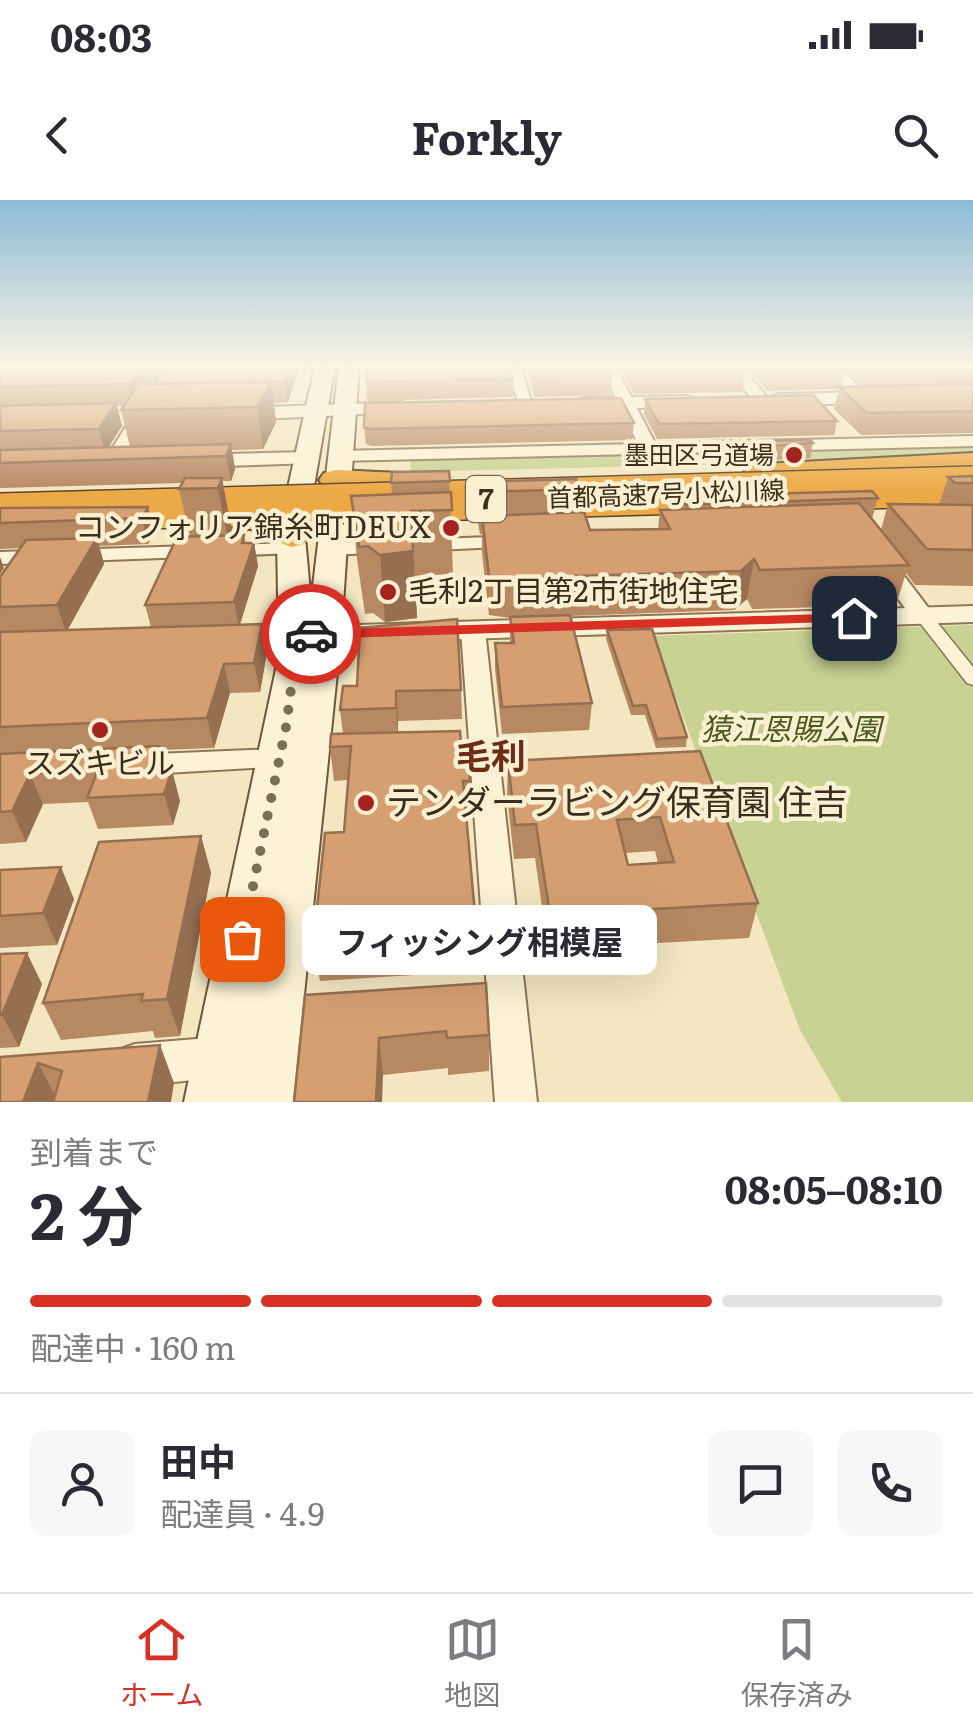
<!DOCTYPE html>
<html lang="ja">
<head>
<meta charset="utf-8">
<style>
  :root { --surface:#fff; --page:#f7f7f7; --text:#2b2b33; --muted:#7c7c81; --line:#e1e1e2; --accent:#d93025 }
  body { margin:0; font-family:Literata,"Noto Sans JP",serif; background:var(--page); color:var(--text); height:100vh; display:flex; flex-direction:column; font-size:38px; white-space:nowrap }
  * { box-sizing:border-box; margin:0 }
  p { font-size:32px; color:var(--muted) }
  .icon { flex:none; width:55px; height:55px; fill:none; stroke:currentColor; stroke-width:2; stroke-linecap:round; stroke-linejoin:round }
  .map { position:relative; height:902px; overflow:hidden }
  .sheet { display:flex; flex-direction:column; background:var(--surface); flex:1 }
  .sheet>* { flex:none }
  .pin { position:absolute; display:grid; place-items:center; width:85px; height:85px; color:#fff; margin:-42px; border-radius:20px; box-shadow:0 5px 15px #0006 }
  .courier { position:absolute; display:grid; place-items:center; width:100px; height:100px; margin:-50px; border:8px solid #d93025; border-radius:50%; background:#fff; color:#222; box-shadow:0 2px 12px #0007 }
  .bubble { position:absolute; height:70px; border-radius:15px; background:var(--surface); box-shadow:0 10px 40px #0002; font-size:32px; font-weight:700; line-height:70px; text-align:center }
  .overview em { font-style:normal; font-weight:700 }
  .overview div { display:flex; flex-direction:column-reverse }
  .overview { display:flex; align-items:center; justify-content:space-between; height:170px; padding:0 30px }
  h1 { font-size:65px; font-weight:700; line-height:75px }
  .bar { display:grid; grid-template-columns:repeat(4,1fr); gap:15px 10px; align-content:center; height:120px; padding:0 30px }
  .bar i { height:12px; border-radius:8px; background:var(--line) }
  .bar .selected { background:var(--accent) }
  .bar p { grid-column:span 4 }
  .line { display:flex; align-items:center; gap:25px; padding:0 30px; border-top:2px solid var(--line) }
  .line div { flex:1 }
  .round { display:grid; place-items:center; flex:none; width:105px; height:105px; border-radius:15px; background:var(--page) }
  .status { display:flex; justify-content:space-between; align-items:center; height:70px; padding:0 50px; background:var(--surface); direction:ltr }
  .status svg { height:28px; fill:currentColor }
  header { display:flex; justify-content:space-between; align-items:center; height:130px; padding:0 30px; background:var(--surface); font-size:45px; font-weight:700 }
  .menu { display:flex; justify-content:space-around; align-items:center; height:140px; border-top:2px solid var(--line); background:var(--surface); font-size:28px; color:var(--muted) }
  .menu a { display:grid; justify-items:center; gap:5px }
  .menu .selected { color:var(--accent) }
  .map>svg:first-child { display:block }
  .green { fill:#c8d293 }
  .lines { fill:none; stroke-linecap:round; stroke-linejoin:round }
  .pedestrian-casing { stroke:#8e7656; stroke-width:3 }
  .minor-casing { stroke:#8e7656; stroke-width:4 }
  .tertiary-casing { stroke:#8e7656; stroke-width:4 }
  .secondary-casing { stroke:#705739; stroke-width:4 }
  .motorway-casing { stroke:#5c432a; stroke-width:4 }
  .pedestrian { fill:#fcf2d5; fill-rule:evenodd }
  .minor { fill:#fcf2d5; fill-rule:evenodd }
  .tertiary { fill:#fcf2d5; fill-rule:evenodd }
  .secondary { fill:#fcf2d5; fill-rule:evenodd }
  .motorway { fill:#ecaa47; fill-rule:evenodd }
  .motorway-bridge-casing { stroke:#5c432a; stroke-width:42; stroke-linecap:butt }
  .motorway-bridge { stroke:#ecaa47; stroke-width:39 }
  .wall { fill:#b78962; fill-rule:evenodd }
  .shaded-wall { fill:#956f50 }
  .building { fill:#d59f72; stroke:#956f50; stroke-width:2.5; fill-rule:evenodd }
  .route { fill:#d93025 }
  .done { stroke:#7c6e55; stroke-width:10; stroke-dasharray:0 18 }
  .poi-dot { fill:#a5231f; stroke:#f9efd1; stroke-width:4 }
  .labels { text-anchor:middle; stroke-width:9; stroke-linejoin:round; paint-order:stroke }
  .far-poi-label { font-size:25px; fill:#3c2d1c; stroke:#f9efd1; text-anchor:end }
  .far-street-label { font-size:25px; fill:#3c2d1c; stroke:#f9efd1 }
  .shield { fill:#f9efd1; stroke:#756752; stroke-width:2.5 }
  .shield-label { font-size:28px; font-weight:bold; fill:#3c2d1c }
  .poi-label { font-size:30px; fill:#3c2d1c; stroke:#f9efd1; text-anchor:end }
  .park-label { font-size:30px; font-style:italic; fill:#4a5b20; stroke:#f9efd1 }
  .quarter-label { font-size:35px; font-weight:bold; fill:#6e2c16; stroke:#f9efd1 }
  .near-poi-label { font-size:35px; fill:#3c2d1c; stroke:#f9efd1; text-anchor:start }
</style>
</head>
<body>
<div class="status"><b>08:03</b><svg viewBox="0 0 49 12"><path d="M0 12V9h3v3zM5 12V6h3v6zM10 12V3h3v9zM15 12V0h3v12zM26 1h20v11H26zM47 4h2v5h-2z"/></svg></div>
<header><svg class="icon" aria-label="back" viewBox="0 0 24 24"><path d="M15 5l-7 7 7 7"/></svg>Forkly<svg class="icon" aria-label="search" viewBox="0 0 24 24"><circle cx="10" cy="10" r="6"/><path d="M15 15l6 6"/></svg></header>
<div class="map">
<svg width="973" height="902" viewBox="0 0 973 902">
  <rect width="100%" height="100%" fill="#f3e6c0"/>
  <path class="green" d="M973,246v12l-563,14 1,-13z
    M973,425v477h-131l-42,-72 -147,-394z"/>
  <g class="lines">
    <defs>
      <path id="pedestrian" d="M922,410l6,1 45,56v18l-6,-2 -53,-68z"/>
      <path id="minor" d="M164,166h14l-60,101h-12l-3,-4z
        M507,166h14l12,42 -14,-3z
        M601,166h14l40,77 318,-7v10l-635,15 -9,-5 9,-5 300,-7z
        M726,166h15l27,32v6h-12z
        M822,166h15l32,30v6h-10z
        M515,336l7,2v8l-192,9 -11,-6 11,-6z
        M291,343l7,2v8l-298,11v-12z
        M881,355l8,1 41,54 4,5 -4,5h-16l-44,-59z
        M473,423l12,7 52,472h-42l-34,-472z
        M276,549l10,3 5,7 -5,7 -155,9 -10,-3 -5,-7 5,-7 10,-3z
        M221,837l14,6 6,13 -6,13c-29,12 -85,19 -114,8l-6,-14 6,-14 14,-5z"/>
      <path id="tertiary" d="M877,192l7,2v8l-106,4 -9,-6 9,-6z
        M687,196l7,2v8l-111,4 -9,-6 9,-6z
        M402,202l10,6 -3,4 -171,8 -10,-6 10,-6z
        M305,252l11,6 -3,5 -120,4 -11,-6 11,-6z
        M973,406v16l-747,25 -15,-9 15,-9z"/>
      <path id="secondary" d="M315,166h20l-30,171 6,66 28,-237h20l-18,268 -48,468h-109l95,-447 -2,-118z"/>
      <path id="motorway" d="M973,253v20l-213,11 -12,-3 -5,-7 5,-7 12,-3z
        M336,270l86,4 12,3 5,7 -5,7 -12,3 -98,-7 -5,-7 5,-7z
        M217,306l55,4 38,26 -6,8 -13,3 -40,-18 -47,-4 -5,-8 5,-8z"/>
    </defs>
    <use href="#pedestrian" class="pedestrian-casing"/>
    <use href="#minor" class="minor-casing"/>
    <use href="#tertiary" class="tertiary-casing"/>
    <use href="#secondary" class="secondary-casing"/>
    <use href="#motorway" class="motorway-casing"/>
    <use href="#pedestrian" class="pedestrian"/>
    <use href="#minor" class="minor"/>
    <use href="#tertiary" class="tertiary"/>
    <use href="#secondary" class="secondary"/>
    <use href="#motorway" class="motorway"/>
    <defs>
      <path id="motorway-bridge" d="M0,313l973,-27"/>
    </defs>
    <use href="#motorway-bridge" class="motorway-bridge-casing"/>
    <use href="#motorway-bridge" class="motorway-bridge"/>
  </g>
  <path class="wall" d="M0,166h161l-12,18 151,-18 -12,36 -14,1 2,19 -13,27 -31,1 3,19 -4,12h-9l10,50 -2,5 15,7h9l4,23 -18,59 27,27 -7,40 -30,1 -16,55 -54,2 6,20 14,31 -7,24 -75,4 -10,-27 -45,2 -17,38 -26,2v-267l21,-29 -21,1v-41l148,-1 6,25 -6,12 -49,2 5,18 -37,66 84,-3 -6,-22 45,-68 -11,-48 3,-6 -182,5zM117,206h6l-2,4 9,37h-22l14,-21z
    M526,166h82l4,8 -1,21 -77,2z
    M619,166h122l4,5 -3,21 -108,2z
    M746,166h227v67l-112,2 -27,-26 5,-20 -72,2zM845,170l20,17h-24z
    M513,179v18l-146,4 -1,-19z
    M645,199l192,22 -3,14 -177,4 -13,-25z
    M634,223l-2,17 -260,6 -6,-2 -2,-17z
    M769,241l44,2 -3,15 -40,2 -4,-5z
    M449,271l4,103 -38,2 2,42 -32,4 -12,-9 -8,1 -8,-55 -6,-63 41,-2 -1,-11z
    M973,276v110l-58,-1 -9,-12 -10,32 -144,4 -5,-10 -13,11 -164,6 22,87 -3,27 -87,4 -7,-65v-26h15v-25l-21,-3 -7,-62v-19h-2l-2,-11v-41l101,7 -2,23 13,18 68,-1 2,-19 19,-1 2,-13 197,2 -6,21 9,11 7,-26 51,1 9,-28z
    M607,430l80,107 -1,10 -30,1 -11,-33h-14l-25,-76z
    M343,486l118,4 1,29 -64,2v12l64,25 8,23v34l-4,1 11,120v35l-157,10 -7,-36 31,-113 4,-52 -14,1 -4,-34 13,-13 -3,-24z
    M700,551l58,152 -9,35 -201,11 -13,-91 -21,1 -7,-64 1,-34zM655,651l3,12 -30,2 -3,-12z
    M201,636l10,37 -31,163 -25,2 -2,-7 -92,9 -18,-37z
    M0,670l74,29 -17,46 -57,3z
    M0,754l42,30 -23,63 -19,1z
    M305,795l184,40v36l-41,4v-7l-65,7z
    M0,857l174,26 -174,19z"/>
  <path class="shaded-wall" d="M142,166h19l-27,40 -5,-22z
    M290,166h10l-12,36 -3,-21z
    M271,182l5,40 -13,27 -6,-42z
    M116,203l6,23 -17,27 -6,-24z
    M231,244l4,25 -4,12 -5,-25z
    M222,278l10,53 -4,10 -10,-53z
    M148,307l6,25 -6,12 -6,-26z
    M411,311l6,107 -32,4 -5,-67z
    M244,335l4,24 6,-16 4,23 -19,61 -5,-25z
    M97,338l7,26 -38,69 -9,-28z
    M0,357l4,11 -4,6z
    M754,359l-7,40 -13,11 7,-39z
    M262,424l5,28 -7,40 -6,-29z
    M224,464l6,29 -16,55 -7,-30z
    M396,491l2,30v17l-2,-30z
    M159,546l9,30 -18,-5z
    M172,570l8,31 -7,24 -9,-31z
    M30,574l13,30 -17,38 -14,-31z
    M201,636l10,37 -31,163 -13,-37z
    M61,667l13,32 -17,46 -14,-32z
    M27,753l15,31 -23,63 -17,-32z
    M379,838l4,37 -1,27h-6z
    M160,845l14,38 -3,19h-23z
    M38,863l20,38 -1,1h-34z"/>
  <path class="building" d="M0,166h142l-13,18 -129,3z
    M165,166h125l-5,15 -131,3z
    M368,166h141l4,13 -147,3z
    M531,166h77l4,8 -78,2z
    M632,166h109l4,5 -109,2z
    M767,166h76l3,3 -75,1z
    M870,166h90l-88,2z
    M271,182l-14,25 -136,3 17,-26z
    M973,184v27l-106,2 -28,-26z
    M813,195l24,26 -178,3 -14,-25z
    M621,198l13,25 -264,6 -6,-2 1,-24z
    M116,203l-17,26 -99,2v-25z
    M810,240l3,3 -41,3 -3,-5z
    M231,244l-5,12 -226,7v-13z
    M449,271l1,10 -59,2 1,-11z
    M973,276v7h-18l-7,-6z
    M185,278h37l-4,10 -39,1z
    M576,279l3,10 -100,3 -1,-10z
    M872,291l6,7 -193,7 -4,-9z
    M451,292l1,18 -41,1 2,40 -33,4 -12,-9 -9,1 -8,-51z
    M859,303l50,62 -149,5 -6,-11 -13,12 -233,7 -19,-2 -7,-60 102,-4 6,18 80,-1 -10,-19z
    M888,304l85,1v45l-46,-1z
    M148,307l-6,11 -142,5v-15z
    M244,335l-2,8h12l-20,59 -89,3 32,-68z
    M97,338l-40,67 -57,2v-30l26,-37z
    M570,415l22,88 -90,4 -7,-64h19l-4,-26z
    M457,419l4,71 -65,1v17l-56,2 3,-24h14l3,-58z
    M262,424l-8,39 -30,1 -17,54 -207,9v-95z
    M652,429l35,108 -30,2 -11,-34 -13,1 -26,-76z
    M460,531l2,27h6l2,23h-7l14,155 -164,9 12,-112 19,-1 7,-86 -21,1 1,-13z
    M159,546l-9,25 22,-1 -8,24 -77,4 11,-28 -68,4 -18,37 -12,1v-58z
    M700,551l58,152 -208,12 -14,-91 -21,1 -7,-64zM660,617l14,45 -46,3 -11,-45z
    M201,636l-34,163 -26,2 2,-7 -100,9 56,-161z
    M61,667l-18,46 -43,3v-46z
    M27,753l-25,62h-2v-61z
    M486,783l3,52 -42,3 -1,-7 -67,7 -3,64h-82l11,-107z
    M160,845l-12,57h-95l9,-31 -24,-8 -15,39h-23v-45z"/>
  <linearGradient id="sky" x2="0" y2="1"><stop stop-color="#8cbbd6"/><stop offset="0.57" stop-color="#faf4e3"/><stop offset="1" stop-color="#faf4e3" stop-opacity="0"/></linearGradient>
  <rect width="973" height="292" fill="url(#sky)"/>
  <path class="route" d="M854,413l7,5 -2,3 -548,18 -8,-5 8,-4z"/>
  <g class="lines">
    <path class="done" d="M242,739l44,-212 12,-92 13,-1"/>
  </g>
  <g class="poi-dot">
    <circle cx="794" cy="255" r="10"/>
    <circle cx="451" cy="328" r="10"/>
    <circle cx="388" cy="392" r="10"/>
    <circle cx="100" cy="530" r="10"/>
    <circle cx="366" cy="603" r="10"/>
  </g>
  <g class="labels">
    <g class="far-poi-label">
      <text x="774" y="264">墨田区弓道場</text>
    </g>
    <g class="far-street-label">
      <text transform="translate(666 294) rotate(-2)" y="9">首都高速7号小松川線</text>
    </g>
    <rect class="shield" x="466" y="276" width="40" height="46" rx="8"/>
    <g class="shield-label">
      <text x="486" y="309">7</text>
    </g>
    <g class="poi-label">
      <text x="431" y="338">コンフォリア錦糸町DEUX</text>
      <text x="408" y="402" text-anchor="start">毛利2丁目第2市街地住宅</text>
      <text x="100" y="574" text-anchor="middle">スズキビル</text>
    </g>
    <g class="park-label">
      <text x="791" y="540">猿江恩賜公園</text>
    </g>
    <g class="quarter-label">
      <text x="491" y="569">毛利</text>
    </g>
    <g class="near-poi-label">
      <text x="386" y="615">テンダーラビング保育園 住吉</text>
    </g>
  </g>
</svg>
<div class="pin" style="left:242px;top:739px;background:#ea580c"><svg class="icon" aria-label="bag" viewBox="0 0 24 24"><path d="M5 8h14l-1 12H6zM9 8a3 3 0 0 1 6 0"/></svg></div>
<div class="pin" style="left:854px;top:418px;background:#1f2937"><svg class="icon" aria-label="home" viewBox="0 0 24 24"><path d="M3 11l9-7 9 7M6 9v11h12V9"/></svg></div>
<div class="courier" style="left:311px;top:434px"><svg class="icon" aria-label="car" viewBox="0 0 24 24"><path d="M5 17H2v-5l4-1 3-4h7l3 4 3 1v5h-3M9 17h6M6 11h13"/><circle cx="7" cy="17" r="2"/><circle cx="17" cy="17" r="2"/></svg></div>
<div class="bubble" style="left:302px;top:705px;width:355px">フィッシング相模屋</div>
</div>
<section class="sheet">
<div class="overview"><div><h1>2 分</h1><p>到着まで</p></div><em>08:05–08:10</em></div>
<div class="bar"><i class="selected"></i><i class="selected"></i><i class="selected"></i><i></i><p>配達中 · 160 m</p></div>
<div class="line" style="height:180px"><a class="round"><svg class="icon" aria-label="person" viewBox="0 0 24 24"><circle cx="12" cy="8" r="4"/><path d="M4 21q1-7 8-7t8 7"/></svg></a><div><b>田中</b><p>配達員 · 4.9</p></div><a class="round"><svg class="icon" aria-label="chat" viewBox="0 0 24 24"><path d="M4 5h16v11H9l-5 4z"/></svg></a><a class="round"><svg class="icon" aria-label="phone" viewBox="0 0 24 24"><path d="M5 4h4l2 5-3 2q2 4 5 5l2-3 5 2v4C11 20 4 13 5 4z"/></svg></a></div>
</section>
<nav class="menu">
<a class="selected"><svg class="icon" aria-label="home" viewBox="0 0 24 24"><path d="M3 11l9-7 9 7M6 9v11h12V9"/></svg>ホーム</a>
<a><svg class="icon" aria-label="map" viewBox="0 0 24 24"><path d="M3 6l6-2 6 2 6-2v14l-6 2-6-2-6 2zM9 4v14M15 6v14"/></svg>地図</a>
<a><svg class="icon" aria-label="saved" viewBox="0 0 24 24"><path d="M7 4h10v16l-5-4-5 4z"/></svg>保存済み</a>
</nav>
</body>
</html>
